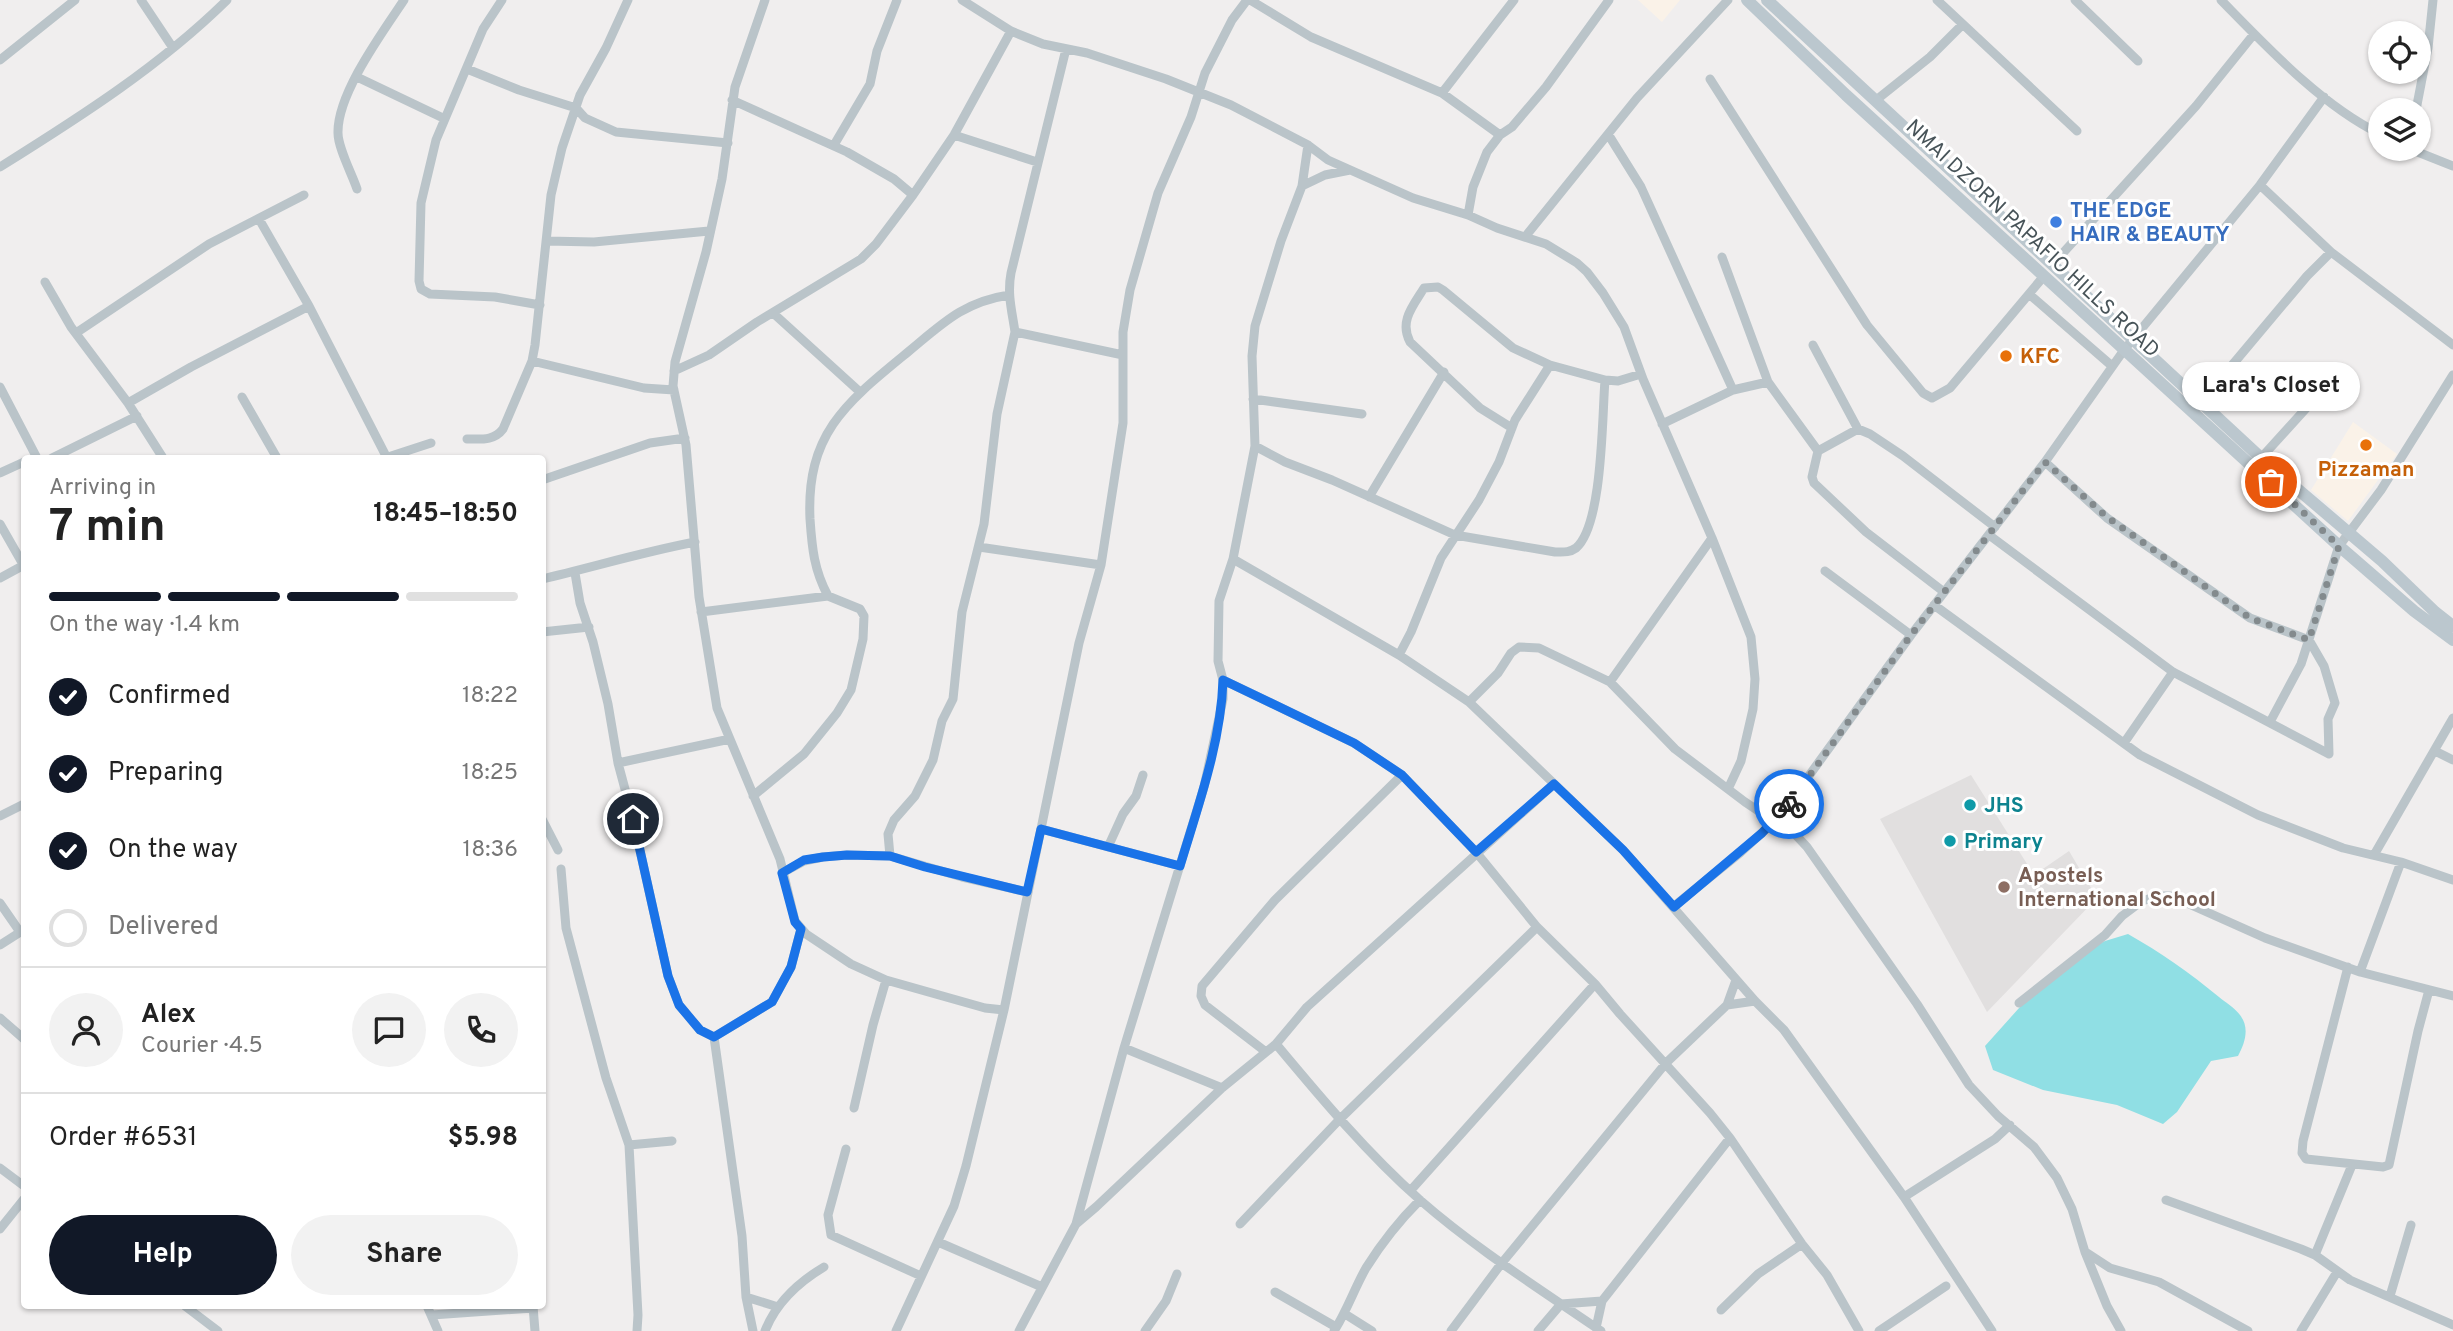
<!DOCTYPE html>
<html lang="en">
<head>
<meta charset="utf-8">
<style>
  :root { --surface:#fff; --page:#f2f2f2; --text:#222; --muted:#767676; --line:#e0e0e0; --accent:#111827 }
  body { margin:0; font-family:Overpass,sans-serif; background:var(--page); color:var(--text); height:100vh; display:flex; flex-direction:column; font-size:26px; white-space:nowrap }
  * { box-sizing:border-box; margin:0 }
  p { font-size:23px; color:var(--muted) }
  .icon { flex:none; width:38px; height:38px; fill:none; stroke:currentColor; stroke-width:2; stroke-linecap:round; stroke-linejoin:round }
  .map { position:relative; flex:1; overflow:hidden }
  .details { position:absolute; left:21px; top:455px; width:525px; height:854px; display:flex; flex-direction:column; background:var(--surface); border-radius:7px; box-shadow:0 2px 5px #0004 }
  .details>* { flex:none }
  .controls { position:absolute; left:2368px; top:21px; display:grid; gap:14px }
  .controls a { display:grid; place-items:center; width:63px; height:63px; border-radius:50%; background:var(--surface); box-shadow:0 2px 5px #0004; font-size:35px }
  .pin { position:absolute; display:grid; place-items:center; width:60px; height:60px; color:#fff; margin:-30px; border:4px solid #fff; border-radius:50%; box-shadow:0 2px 7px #0007 }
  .courier { position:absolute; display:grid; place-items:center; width:70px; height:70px; margin:-35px; border:5px solid #1a73e8; border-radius:50%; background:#fff; color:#222; box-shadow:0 2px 9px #0007 }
  .bubble { position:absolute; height:49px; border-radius:24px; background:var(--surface); box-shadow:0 2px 5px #0004; font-size:23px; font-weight:700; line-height:49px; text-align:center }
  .head em { font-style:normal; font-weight:700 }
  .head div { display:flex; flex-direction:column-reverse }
  .head { display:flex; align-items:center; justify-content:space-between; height:119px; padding:0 28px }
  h1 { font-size:46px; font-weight:700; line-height:52px }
  .bar { display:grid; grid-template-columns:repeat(4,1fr); gap:10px 7px; align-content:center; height:84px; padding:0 28px }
  .bar i { height:9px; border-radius:5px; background:var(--line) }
  .bar .selected { background:var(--accent) }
  .bar p { grid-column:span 4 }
  .line { display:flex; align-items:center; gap:18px; padding:0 28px; border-top:2px solid var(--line) }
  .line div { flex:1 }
  .round { display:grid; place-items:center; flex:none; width:74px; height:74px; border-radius:37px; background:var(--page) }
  ol { padding:0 28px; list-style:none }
  li { display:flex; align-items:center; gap:21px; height:77px }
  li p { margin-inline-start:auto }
  li .icon { padding:7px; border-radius:50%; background:var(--accent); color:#fff; stroke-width:4 }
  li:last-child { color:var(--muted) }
  li i { width:38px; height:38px; border:4px solid var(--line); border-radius:50% }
  .button { display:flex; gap:14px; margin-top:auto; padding:14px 28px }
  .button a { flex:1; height:80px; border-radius:42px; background:var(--accent); color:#fff; font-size:28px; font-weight:700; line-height:80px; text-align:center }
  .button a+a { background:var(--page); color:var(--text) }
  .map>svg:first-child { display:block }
  .commercial { fill:#faf2e8 }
  .education { fill:#e1dfdf }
  .water { fill:#90dfe4 }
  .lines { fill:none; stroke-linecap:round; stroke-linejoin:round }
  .street { stroke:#bac4c9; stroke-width:9 }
  .secondary { stroke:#bbc7ce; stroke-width:12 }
  .done { stroke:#838a8d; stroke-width:7; stroke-dasharray:0 12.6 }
  .route { stroke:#1a73e8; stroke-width:9 }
  .shop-dot { fill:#3f7fe0; stroke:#fff; stroke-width:2.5 }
  .food-dot { fill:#e8710a; stroke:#fff; stroke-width:2.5 }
  .culture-dot { fill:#0f9aa8; stroke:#fff; stroke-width:2.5 }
  .education-dot { fill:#8d6e63; stroke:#fff; stroke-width:2.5 }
  .labels { text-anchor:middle; stroke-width:6; stroke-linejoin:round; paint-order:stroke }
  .shop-label { font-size:21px; font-weight:bold; fill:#366cbe; stroke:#fff; text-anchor:start }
  .street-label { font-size:21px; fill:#485459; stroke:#fff }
  .food-label { font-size:21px; font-weight:bold; fill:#c56008; stroke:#fff; text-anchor:start }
  .culture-label { font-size:21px; font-weight:bold; fill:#0d838f; stroke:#fff; text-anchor:start }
  .education-label { font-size:21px; font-weight:bold; fill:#785e54; stroke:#fff; text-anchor:start }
</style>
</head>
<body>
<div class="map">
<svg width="2453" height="1331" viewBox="0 0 2453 1331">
  <rect width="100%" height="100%" fill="#f0eeee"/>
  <path class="commercial" d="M1638,0h42l-18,22z
    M2353,422l44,32 -49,67 -37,-31z"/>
  <path class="education" d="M1971,775l63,100 35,-24 28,47 -110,114 -107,-193z"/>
  <path class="water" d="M2128,934c32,18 62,39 91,63 6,5 16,11 21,18 10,13 5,28 -2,41l-27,5 -34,51 -14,12 -46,-19 -74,-15 -50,-20 -8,-24 43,-48 58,-48 19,-9z"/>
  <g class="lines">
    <path class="street" d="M141,0l32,48
      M502,0l-19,29 -47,111 -15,63 -2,78 2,8 9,5 65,3 45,8
      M765,0l-30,87 -13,92 -16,73 -31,110 -2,24 13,59 13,152 18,111 63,151 15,62 11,13 45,30 35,16 99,28 19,2
      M962,0l49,31 32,13 44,9 79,26 65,26 77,40 20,15 85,38 55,17 29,13 49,16 31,19 10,9 16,21 21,34 19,52 69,159 39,99 4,42 -2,30 -12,52 -13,28
      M1250,0l61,37 131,56 58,42
      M1937,0l140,131
      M2075,0l63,61
      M2221,0c46,47 100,105 159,134
      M1066,49l-55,224c-4,21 1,38 4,59l108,23
      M0,60l75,-60
      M467,69l52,21 57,18 9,10 31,14 112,11
      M357,77l86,41
      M1710,79l157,246 56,68 9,5 18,-10 94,-112
      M1442,93l72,-93
      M1875,101l55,-44 32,-32
      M2416,110l12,-62 5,-48
      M1608,134l33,53 92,203
      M954,135l83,27
      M834,145l36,-61 7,-33 20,-51
      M2410,149l43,17
      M0,167c80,-50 160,-101 227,-167
      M2260,185l71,67 122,93
      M1302,186l23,-11 25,-5
      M357,189c-5,-15 -19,-41 -19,-56 -1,-39 44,-100 66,-133
      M913,195l41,-60 57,-104
      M1468,215l5,-28 14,-35 13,-17 12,-8 34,-40 63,-87
      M259,219l50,87 78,152
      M1525,237l112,-139 91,-98
      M547,241l47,1 115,-11
      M1722,257l46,125 50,69
      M2053,264l143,-158 58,-72
      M45,282l26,45 57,76 35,55
      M2029,294l83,72
      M773,313l87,79
      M76,333l133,-89 95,-49
      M1813,345l45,84
      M532,361l112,27 30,2
      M674,371l35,-16 48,-33 104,-63 15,-15 37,-49 -19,-16 -47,-27 -115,-52
      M0,387l37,71
      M242,397l35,61
      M1253,399l109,15
      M2202,401l105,-125 24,-24
      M128,403l63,-36 118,-61
      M1662,424l71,-34 35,-8
      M1512,428l-32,-20 -70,-66c-11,-21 3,-36 14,-54l14,-1 5,3 70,58 37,17 55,15 13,1 23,-7
      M467,439c14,0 27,2 36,-10l29,-68 3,-16 16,-150 11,-47 18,-53 26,-47 22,-48
      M1255,446l30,16 47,18 123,55 100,17c8,0 14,1 21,-4 27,-23 26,-132 29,-168
      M52,458l85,-42
      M385,458l46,-15
      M2261,458l78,-86
      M0,473l24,-11
      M542,480l108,-37 35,-5
      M1369,497l75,-125
      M0,524l24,42
      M1989,535l184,137 156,82 -1,-35 7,-16 -11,-37 -15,-26 -59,-22 -143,-100 -62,-56
      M979,547l122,18
      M1233,559l166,96 70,47 154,148 132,151 29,29 120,167 88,134
      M1825,571l86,64
      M575,573l5,30 13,39 15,62 10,59 15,56 35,157 11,29 21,25 14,7
      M0,578l24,-13
      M542,579c51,-12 101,-27 153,-37
      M1944,592l-78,-60 -52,-49 -2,-6 6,-26 40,-22 12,5 33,22 92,71
      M828,596c-14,-26 -16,-48 -18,-77 -4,-86 37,-117 98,-167 34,-28 55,-50 101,-57
      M1934,605l206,150 118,60 85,33 58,14 52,18
      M701,612l127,-16 32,13 4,7 -1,23 -12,51 -14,23 -33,41 -51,42
      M542,632l47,-5
      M1399,655l12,-23 30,-74 38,-58 20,-38 16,-42 35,-55
      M1223,680l131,63 48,32 74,77 61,75 58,57 25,30 90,99 20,25 72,106 25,31 32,56
      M1610,682l102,-144
      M1469,702l29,-29 13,-20 8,-6 20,1 71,34 65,67 70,53 15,10 19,5 28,30 110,157 52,81 29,31 36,31 23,31 15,31 13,43 22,54 14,25
      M2270,722l31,-58 38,-118 42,-56 72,-115
      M2124,743l49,-71
      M2435,751l18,9
      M618,763l112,-24
      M0,816l24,-12
      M542,819l16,31
      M1041,829l139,37
      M1108,847l15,-33 13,-18 7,-21
      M2374,855l79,-137
      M890,856l-2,-22 6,-14 21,-24 18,-36 9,-39 11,-22 9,-87 22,-88 13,-110 18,-82
      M2401,862l-41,110 93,24
      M561,869l5,59 40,150 23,67 9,170 -1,16
      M782,873l22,-12 19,-4 24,-2 43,1 72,21 65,15
      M0,903l20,29
      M1673,907l67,-54 39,-36 132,-182 134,-173 79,-112 136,-165 64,-88
      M0,945l22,-14
      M2348,967l-45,174 -1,12 4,6 77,8 6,-2 29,-134 11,-41
      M2019,1003l86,-68 17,-19 20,-15 16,-5h13l94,42 95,34
      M1727,1005l28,-4
      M0,1018l24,21
      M714,1037l28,199 4,61 7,34
      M714,1037l58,-35 19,-35 10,-38
      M1276,1044c45,54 91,109 144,156 56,49 120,89 181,131
      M1124,1048l98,40
      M1266,1052l-61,-47 -4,-9 1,-10 73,-86 127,-125
      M854,1108l19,-83 13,-45
      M629,1145l43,-4
      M846,1149l-18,66 3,20 90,41
      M0,1168l24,18
      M1411,1190l184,-206
      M1904,1197l91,-58 15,-14
      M2166,1200l135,49 14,6 35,25 103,45
      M1076,1224l20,-17 126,-119 54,-44 31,-37 247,-223
      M1240,1224l99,-104 198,-193
      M0,1229l24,-30
      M938,1242l104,45
      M2087,1253l23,15 49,14 89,49
      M2315,1255l37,-90
      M1275,1292l61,35
      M2390,1296l21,-71
      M746,1297l32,10
      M185,1306l33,25
      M427,1306l11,25
      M533,1306l2,25
      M1721,1310l37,-36 44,-30
      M1345,1314l27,17
      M432,1315l101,-7
      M1596,1328l6,-27 128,-163
      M765,1331c11,-28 34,-49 59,-64
      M896,1331l58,-125 12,-40 38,-156 75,-367 22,-78 22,-142v-91l7,-42 28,-97 33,-76 14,-44 27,-53 15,-20
      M1019,1331l57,-107 48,-176 80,-261 19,-88v-19l-5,-19 1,-60 14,-42 22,-113 -3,-90 3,-30 26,-85 21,-55 6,-41
      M1145,1331l21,-30 11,-27
      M1334,1331c13,-20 20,-42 32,-63 15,-24 34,-48 54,-68
      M1451,1331l50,-67 165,-201 61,-58 9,-25
      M1538,1331l23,-27 41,-3
      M1879,1331l67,-45
      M2301,1331l36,-59"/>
    <path class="secondary" d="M1747,0l99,95 493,451 75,65 39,29
      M1767,0l494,458 121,103 53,51 18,14"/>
  </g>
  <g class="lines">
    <path class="done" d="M1789,804l122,-169 134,-173 62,55 143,101 59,22 30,-94 -68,-64"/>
    <path class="route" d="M633,819l35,157 11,29 21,25 14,7 58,-35 19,-35 10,-38 -6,-7 -13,-49 22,-13 19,-3 24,-2 43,1 35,11 102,25 14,-63 139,37c18,-60 41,-123 43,-186l131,63 48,32 74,77 78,-68 69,66 51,57 88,-74 27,-29"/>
  </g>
  <circle class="shop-dot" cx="2056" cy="222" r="7"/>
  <g class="food-dot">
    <circle cx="2006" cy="356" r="7"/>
    <circle cx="2366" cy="445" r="7"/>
  </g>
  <g class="culture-dot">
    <circle cx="1970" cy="805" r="7"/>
    <circle cx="1950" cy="841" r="7"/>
  </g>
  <circle class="education-dot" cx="2004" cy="887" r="7"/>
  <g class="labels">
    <g class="shop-label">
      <text x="2070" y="217">THE EDGE<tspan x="2070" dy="24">HAIR &amp; BEAUTY</tspan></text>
    </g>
    <g class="street-label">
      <text transform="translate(2033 238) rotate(43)" y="7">NMAI DZORN PAPAFIO HILLS ROAD</text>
    </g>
    <g class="food-label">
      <text x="2020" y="363">KFC</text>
      <text x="2366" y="476" text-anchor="middle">Pizzaman</text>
    </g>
    <g class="culture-label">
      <text x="1984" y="812">JHS</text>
      <text x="1964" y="848">Primary</text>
    </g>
    <g class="education-label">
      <text x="2018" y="882">Apostels<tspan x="2018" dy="24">International School</tspan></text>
    </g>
  </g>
</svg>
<div class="controls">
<a><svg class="icon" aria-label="locate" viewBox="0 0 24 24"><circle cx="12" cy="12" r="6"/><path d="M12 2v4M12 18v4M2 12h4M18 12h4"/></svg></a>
<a><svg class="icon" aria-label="layers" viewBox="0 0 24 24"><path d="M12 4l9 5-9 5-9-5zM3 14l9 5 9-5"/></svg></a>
</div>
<div class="pin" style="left:2271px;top:482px;background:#ea580c"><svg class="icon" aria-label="bag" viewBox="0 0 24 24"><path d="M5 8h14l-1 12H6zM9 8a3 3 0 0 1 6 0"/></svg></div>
<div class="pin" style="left:633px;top:819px;background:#1f2937"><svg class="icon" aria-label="home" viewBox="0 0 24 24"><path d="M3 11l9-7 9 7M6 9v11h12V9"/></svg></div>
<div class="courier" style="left:1789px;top:804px"><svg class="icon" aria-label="bike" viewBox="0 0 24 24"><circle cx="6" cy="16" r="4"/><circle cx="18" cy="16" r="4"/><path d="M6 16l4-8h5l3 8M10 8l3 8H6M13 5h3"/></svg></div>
<div class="bubble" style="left:2182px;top:362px;width:178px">Lara's Closet</div>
<section class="details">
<div class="head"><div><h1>7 min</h1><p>Arriving in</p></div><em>18:45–18:50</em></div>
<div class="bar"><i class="selected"></i><i class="selected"></i><i class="selected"></i><i></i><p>On the way · 1.4 km</p></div>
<ol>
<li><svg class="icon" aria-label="check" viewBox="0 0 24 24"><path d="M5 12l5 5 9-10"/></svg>Confirmed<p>18:22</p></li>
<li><svg class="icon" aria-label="check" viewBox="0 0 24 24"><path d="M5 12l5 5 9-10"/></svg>Preparing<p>18:25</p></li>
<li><svg class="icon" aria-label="check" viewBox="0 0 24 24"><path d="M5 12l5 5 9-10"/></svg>On the way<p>18:36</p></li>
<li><i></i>Delivered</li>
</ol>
<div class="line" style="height:126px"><a class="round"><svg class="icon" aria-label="person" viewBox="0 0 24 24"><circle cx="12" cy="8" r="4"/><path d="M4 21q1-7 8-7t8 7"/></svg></a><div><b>Alex</b><p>Courier · 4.5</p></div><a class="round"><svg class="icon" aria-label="chat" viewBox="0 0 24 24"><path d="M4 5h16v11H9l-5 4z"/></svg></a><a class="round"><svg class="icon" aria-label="phone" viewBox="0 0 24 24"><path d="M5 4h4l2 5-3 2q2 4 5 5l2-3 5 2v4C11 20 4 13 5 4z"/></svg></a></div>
<div class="line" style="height:91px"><div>Order #6531</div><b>$5.98</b></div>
<div class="button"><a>Help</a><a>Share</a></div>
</section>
</div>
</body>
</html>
